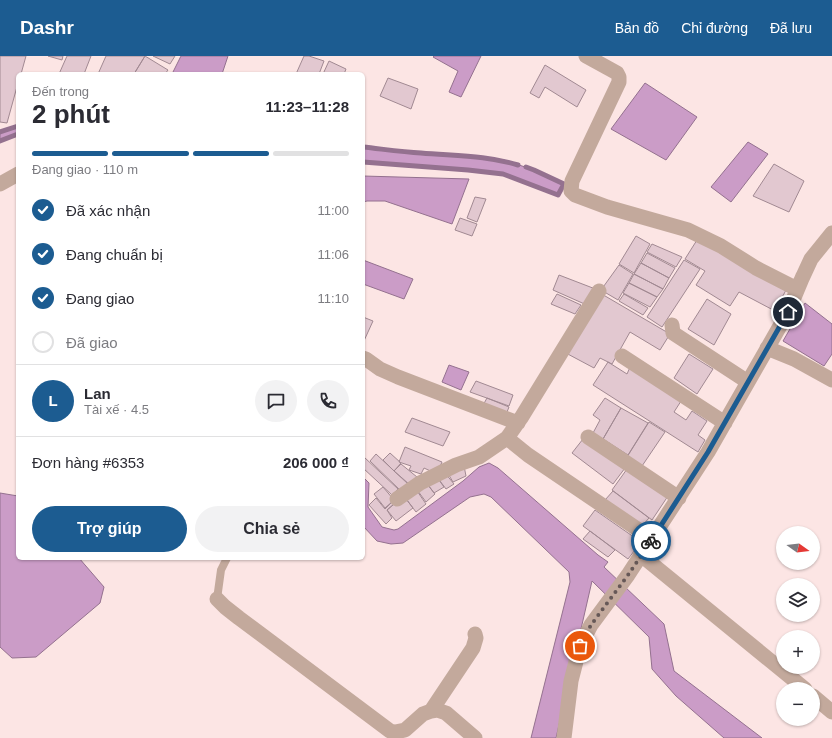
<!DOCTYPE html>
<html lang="vi">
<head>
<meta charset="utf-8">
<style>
  :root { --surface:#fff; --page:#f2f2f3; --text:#2b2b33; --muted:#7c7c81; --line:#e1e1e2; --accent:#1c5c91 }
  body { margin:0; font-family:Arial,sans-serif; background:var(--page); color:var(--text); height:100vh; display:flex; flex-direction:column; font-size:15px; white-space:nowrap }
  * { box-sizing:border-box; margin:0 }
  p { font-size:13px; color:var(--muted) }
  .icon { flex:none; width:22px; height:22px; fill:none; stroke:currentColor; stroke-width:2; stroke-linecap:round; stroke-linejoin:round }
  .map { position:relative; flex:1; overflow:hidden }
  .drawer { position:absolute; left:16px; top:16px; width:349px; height:488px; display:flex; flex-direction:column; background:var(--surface); border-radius:6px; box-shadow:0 1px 3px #0004 }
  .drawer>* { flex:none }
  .needle { width:26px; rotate:104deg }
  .fabs { position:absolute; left:776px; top:470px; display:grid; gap:8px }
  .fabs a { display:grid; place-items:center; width:44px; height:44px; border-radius:50%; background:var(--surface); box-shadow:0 1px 3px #0004; font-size:20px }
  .pin { position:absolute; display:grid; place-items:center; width:34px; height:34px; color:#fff; margin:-17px; border:2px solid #fff; border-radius:50%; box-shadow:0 1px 4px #0007 }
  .courier { position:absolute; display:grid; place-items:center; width:40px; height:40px; margin:-20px; border:3px solid #1c5c91; border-radius:50%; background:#fff; color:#222; box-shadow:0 1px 5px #0007 }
  .headline em { font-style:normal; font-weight:600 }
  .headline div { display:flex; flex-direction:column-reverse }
  .headline { display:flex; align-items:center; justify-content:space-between; height:68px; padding:0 16px }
  h1 { font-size:26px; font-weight:600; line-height:30px }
  .bar { display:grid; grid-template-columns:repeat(4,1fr); gap:6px 4px; align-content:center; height:48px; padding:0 16px }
  .bar i { height:5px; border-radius:3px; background:var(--line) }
  .bar .on { background:var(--accent) }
  .bar p { grid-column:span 4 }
  .line { display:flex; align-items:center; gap:10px; padding:0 16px; border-top:1px solid var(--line) }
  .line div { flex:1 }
  .round { display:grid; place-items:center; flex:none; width:42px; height:42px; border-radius:21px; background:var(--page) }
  ol { padding:0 16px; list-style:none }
  li { display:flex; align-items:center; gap:12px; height:44px }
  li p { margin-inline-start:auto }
  li .icon { padding:4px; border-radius:50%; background:var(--accent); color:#fff; stroke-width:4 }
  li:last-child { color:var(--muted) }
  li i { width:22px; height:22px; border:2px solid var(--line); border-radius:50% }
  .action { display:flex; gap:8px; margin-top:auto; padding:8px 16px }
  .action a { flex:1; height:46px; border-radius:24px; background:var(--accent); color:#fff; font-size:16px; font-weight:600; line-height:46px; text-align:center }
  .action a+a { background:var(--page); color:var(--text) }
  header { display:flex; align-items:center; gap:24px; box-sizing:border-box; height:56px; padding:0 20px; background:var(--accent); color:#fff }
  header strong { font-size:19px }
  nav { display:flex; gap:22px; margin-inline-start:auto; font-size:14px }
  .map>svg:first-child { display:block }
  .water { fill:#cb9cc7; stroke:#94718f }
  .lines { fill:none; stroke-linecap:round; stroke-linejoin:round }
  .stream { stroke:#94718f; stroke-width:5 }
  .building { fill:#e2c8d0; stroke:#a18992 }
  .service { stroke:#c3a99c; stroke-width:8 }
  .minor { stroke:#c3a99c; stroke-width:15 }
  .done { stroke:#665857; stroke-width:4; stroke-dasharray:0 7.2 }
  .route { stroke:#1c5c91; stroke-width:5 }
</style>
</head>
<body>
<header>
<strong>Dashr</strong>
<nav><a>Bản đồ</a><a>Chỉ đường</a><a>Đã lưu</a></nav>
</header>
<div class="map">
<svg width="832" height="682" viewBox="0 0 832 682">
  <rect width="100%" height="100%" fill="#fce5e4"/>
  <path class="water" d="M181,0h47l-6,18h-50z
    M434,0h47l-20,41 -12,-5 9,-21 -25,-14z
    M645,27l52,34 -31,43 -55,-31z
    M18,70v8l-18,7v-9z
    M748,86l20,12 -37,48 -20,-15z
    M363,91l56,6 53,3 32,4 30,10 30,14 -6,11 -55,-21 -35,-4 -105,-8z
    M363,120l106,3 -17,45 -67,-23h-18l-4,1z
    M363,204l50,19 -9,20 -41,-15z
    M805,247l27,21v30l-8,12 -41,-25z
    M449,309l20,7 -8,18 -19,-8z
    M489,407l9,5 100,87 10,7 -4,5 60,57 10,47 88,67h-38l-48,-42 -24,-27 -3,-32 -57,-56 -36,157h-25l39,-156 -1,-10 -78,-75 -7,-3 -14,3 -67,46 -12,1 -14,-3 -14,-15v-49l6,6 -1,24 14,20 12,3 4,-1 65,-48 16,-14z
    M0,437l18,3v62h61l25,29 -4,16 -64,54 -24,1 -12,-11z"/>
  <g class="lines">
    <path class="stream" d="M0,76l18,-6
      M0,85l18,-7
      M363,91c19,2 39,5 58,6 33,3 65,2 97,12
      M363,106l105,8 35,4 55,21 6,-11 -30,-14 -8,-3"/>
  </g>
  <path class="building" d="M0,0h26l-5,18h-3v9l-11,40 -7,-1z
    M48,0h15l-1,4z
    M67,0h24l-7,18h-25z
    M106,0h39l-11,18h-36z
    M145,0l23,14 -3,4h-31z
    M153,0h22l-5,8z
    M304,0h5l15,5 -5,13h-23z
    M329,5l17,8 -2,5h-21z
    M545,9l41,25 -9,17 -32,-20 -6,11 -9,-5z
    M388,22l30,11 -7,20 -31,-13z
    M774,108l30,17 -15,31 -36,-16z
    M475,141l11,2 -9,23 -10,-4z
    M460,162l17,6 -5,12 -17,-6z
    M636,180l14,8 -16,29 -15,-9z
    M697,184l89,50 -11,21 -36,-19 -9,14 -34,-21 9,-14 -20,-12z
    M652,188l30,13 -6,10 -29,-15z
    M647,197l28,15 -6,10 -28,-15z
    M684,204l16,9 -38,58 -15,-10z
    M641,207l28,15 -6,11 -29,-15z
    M619,209l14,9 -15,26 -17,-10z
    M634,218l29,15 -6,8 -28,-14z
    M559,219l39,15 -9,16 -36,-16z
    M629,227l28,14 -7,10 -27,-14z
    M600,237l70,41 -10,16 -30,-18 -18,32 -12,-6 -6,10 -30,-16z
    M557,238l24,11 -6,9 -24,-10z
    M624,238l24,14 -5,7 -24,-14z
    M707,243l24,15 -17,31 -26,-16z
    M363,261l10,4 -10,22z
    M689,298l24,15 -16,25 -23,-16z
    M608,306l19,12 4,-9 52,33 -9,14 12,8 6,-9 15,10 -9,14 7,5 -7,12 -105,-67z
    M476,325l37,14 -4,11 -39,-14z
    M487,342l22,9 -4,10 -23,-10z
    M605,342l16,10 -18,31 -10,-6 7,-13 -7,-5z
    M621,352l27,15 -20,32 -25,-16z
    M412,362l38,14 -7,14 -38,-14z
    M649,366l16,10 -23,34 -15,-9z
    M583,383l42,29 -12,16 -41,-31z
    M405,391l37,15 -5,12 -13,-6 -3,6 -12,-4 2,-4 -12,-4z
    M390,397l11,10 -7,8 -11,-11z
    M376,398l32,30 -7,7 -31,-30z
    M364,401l34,32 -6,6 -29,-27v-10z
    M401,408l16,13 -8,7 -15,-13z
    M464,410l2,10 -13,6 -6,-10z
    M627,413l41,27 -16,24 -40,-30z
    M445,417l9,11 -8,5 -9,-12z
    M436,420l8,11 -10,6 -9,-12z
    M425,425l10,13 -9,8 -11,-15z
    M383,431l11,13 -9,8 -11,-14z
    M415,432l11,16 -10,8 -13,-17z
    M613,435l36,27 -7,8 -37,-26z
    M404,440l9,12 -17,13 -9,-11z
    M376,442l9,11 8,-8 2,2 -8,7 5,8 -6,6 -17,-19z
    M595,454l46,32 -13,17 -45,-33z
    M590,475l25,19 -7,7 -25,-18z"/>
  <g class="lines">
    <path class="service" d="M217,543l4,-29 6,-12"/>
    <path class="minor" d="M586,0l31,17 2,4v5l-47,99 -1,10 4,4 32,12 81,23 33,16 35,22 41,21
      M0,128l18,-10
      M799,229l12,-26 21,-26
      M672,269l1,8 75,49
      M767,292l27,11 38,21
      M622,300l103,67
      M363,302l3,1 14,10 18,8 120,46
      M588,381l91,61
      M507,382l14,-20 78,-127
      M397,443l23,-16 36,-18 23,-8 28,-19 21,17 124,84
      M641,499l164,134
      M217,543l8,8 14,11 151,113 5,1 10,-2 18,-16 8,-3 6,-1 9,3 29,25
      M813,640l19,16
      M431,655l42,-63 3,-10 -1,-4
      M564,682l7,-57 9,-35 11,-21 37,-50 80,-123 80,-140 15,-36"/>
  </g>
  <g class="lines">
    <path class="done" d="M580,590l11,-21 37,-50 23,-34"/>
    <path class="route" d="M651,485l57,-89 80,-140"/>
  </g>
</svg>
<div class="fabs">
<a><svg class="needle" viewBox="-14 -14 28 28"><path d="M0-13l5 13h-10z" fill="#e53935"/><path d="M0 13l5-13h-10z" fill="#7c7c81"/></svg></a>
<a><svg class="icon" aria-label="layers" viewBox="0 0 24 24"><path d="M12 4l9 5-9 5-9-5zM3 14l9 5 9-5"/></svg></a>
<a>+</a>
<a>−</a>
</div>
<div class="pin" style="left:580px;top:590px;background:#ea580c"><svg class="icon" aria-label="bag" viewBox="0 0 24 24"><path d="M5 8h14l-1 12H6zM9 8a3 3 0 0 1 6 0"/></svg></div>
<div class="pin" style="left:788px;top:256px;background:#1f2937"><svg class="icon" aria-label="home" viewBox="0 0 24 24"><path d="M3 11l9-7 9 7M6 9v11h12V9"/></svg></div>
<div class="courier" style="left:651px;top:485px"><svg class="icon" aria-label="bike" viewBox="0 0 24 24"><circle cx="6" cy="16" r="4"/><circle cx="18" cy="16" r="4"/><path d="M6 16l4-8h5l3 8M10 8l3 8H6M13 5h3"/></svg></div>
<section class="drawer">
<div class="headline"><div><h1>2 phút</h1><p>Đến trong</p></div><em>11:23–11:28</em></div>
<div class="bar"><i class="on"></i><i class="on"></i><i class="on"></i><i></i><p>Đang giao · 110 m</p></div>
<ol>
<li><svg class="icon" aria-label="check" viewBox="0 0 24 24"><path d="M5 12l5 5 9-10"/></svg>Đã xác nhận<p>11:00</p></li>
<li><svg class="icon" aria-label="check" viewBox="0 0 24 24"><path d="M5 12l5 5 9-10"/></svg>Đang chuẩn bị<p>11:06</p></li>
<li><svg class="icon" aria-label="check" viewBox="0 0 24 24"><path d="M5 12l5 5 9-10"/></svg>Đang giao<p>11:10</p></li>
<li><i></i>Đã giao</li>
</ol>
<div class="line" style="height:72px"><b class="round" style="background:var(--accent);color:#fff">L</b><div><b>Lan</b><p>Tài xế · 4.5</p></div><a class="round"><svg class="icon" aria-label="chat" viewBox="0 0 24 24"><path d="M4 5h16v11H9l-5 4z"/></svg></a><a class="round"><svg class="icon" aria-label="phone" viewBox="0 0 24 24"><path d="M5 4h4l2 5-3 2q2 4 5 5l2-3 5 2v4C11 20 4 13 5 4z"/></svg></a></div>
<div class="line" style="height:52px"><div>Đơn hàng #6353</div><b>206 000 ₫</b></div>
<div class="action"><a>Trợ giúp</a><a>Chia sẻ</a></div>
</section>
</div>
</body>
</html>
